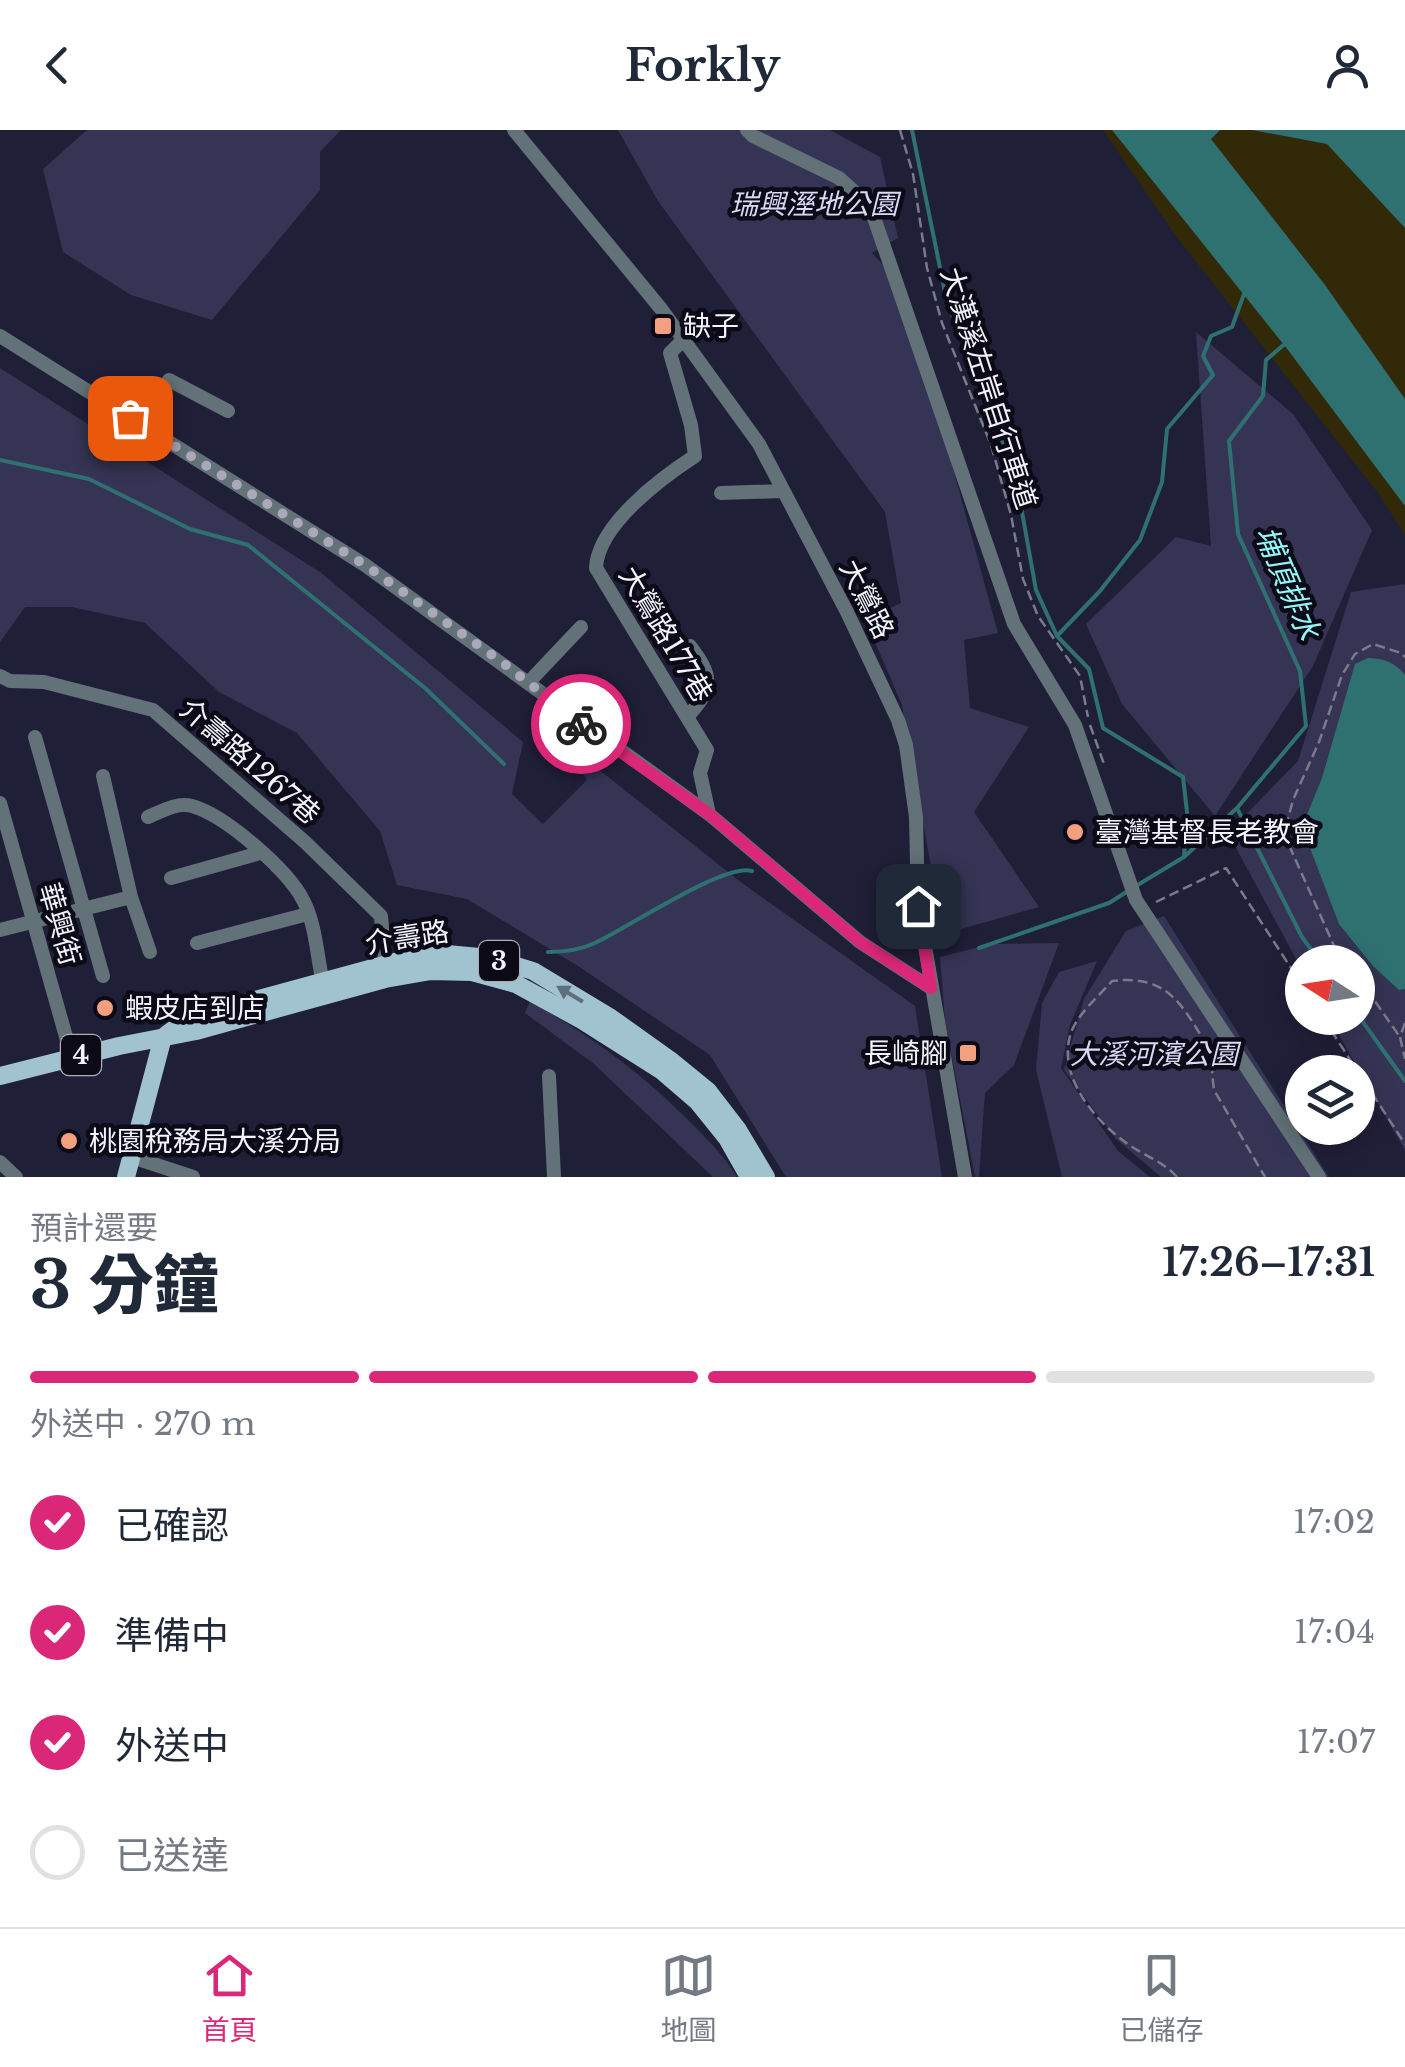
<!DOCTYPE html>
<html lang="zh-TW">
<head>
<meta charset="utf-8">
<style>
  :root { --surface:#fff; --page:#f2f2f3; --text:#1f2937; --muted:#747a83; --line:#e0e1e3; --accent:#db2777 }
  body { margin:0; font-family:"Libre Baskerville","Noto Sans TC",serif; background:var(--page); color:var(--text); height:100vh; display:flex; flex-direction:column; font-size:38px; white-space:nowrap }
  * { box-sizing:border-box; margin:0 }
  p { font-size:32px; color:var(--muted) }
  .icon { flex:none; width:55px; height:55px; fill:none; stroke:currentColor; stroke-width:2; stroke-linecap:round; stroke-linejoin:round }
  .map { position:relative; height:1047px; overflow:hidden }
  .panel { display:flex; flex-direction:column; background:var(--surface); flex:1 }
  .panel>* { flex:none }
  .needle { width:65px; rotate:282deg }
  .tools { position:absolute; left:1285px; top:815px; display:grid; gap:20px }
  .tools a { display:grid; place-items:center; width:90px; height:90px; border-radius:50%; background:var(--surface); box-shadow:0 5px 25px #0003; font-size:50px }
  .pin { position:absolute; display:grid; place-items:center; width:85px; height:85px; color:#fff; margin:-42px; border-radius:20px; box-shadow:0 5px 15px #0006 }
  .courier { position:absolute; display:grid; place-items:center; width:100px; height:100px; margin:-50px; border:8px solid #db2777; border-radius:50%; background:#fff; color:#222; box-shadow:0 2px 12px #0007 }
  .overview em { font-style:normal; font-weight:800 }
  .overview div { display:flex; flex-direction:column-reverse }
  .overview { display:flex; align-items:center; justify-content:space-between; height:170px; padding:0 30px }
  h1 { font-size:65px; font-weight:800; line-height:75px }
  .bar { display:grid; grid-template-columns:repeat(4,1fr); gap:15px 10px; align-content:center; height:120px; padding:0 30px }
  .bar i { height:12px; border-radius:8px; background:var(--line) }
  .bar .current { background:var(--accent) }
  .bar p { grid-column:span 4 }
  ol { padding:0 30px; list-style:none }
  li { display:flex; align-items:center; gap:30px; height:110px }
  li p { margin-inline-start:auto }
  li .icon { padding:10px; border-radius:50%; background:var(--accent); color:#fff; stroke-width:4 }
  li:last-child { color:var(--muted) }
  li i { width:55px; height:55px; border:5px solid var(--line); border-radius:50% }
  header { display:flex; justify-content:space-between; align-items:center; height:130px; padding:0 30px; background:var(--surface); font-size:45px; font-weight:800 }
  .tabs { display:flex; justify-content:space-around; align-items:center; height:140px; border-top:2px solid var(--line); background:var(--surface); font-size:28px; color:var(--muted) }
  .tabs a { display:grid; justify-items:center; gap:5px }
  .tabs .current { color:var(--accent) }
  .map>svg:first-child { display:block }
  .green { fill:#353454 }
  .sand { fill:#312908 }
  .water { fill:#2f7171 }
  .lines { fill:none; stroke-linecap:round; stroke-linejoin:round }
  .stream { stroke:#2f7171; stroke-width:4 }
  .path { stroke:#7a7a8d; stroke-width:2.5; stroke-dasharray:10 5; stroke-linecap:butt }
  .minor { stroke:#627278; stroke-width:14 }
  .major { stroke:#a1c3d0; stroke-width:18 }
  .oneway { fill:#5e707c }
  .done { stroke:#a9a9b9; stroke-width:10; stroke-dasharray:0 18 }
  .route { stroke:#db2777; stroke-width:12 }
  .poi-dot { fill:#f2a080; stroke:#0b0a16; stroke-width:4 }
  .labels { text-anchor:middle; stroke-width:9; stroke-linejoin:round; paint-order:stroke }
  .shield { fill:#0b0a16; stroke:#adadb8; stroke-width:2.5 }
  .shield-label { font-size:25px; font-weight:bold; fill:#f3f3fe }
  .park-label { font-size:28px; font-style:italic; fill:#d8d9f5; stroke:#0b0a16 }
  .poi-label { font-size:28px; fill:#f3f3fe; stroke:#0b0a16; text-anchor:start }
  .street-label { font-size:28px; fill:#f3f3fe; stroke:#0b0a16 }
  .water-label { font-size:30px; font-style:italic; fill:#92f9f9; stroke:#0b0a16 }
</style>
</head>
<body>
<header><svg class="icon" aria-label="back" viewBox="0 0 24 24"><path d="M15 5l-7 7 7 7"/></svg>Forkly<svg class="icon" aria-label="person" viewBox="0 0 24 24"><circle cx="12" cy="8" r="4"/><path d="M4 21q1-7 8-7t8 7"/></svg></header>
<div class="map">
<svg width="1405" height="1047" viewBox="0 0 1405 1047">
  <rect width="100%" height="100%" fill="#201f38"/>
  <path class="green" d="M87,0h254l-21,22v38l-108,130 -81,-25 -68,-43 -20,-83z
    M618,0h212l50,27 18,81 -26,15 11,12 63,178 52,190 -34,7 6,68 59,19 -55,85 65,95 -96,27 -41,-229 -37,-86 36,-16 -16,-91 -227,-311z
    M1196,202l97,82 79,116 -59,136 -98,150 -93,-112 -36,-80 90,-87 35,9z
    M0,238l320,204 203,170 -11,52 31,30 44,-44 -28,-42 183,145 173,123 27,171h-156l-76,-122 -132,-89 -111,-67 -70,-14 -17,-54 -83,-98 -78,-41 -74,-69 -73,-16h-47l-25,35z
    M1405,454v566l-76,-132h29v-56h-56v8l-74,-137 70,-72 53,-169z
    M1164,786l165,261h-168l-45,-38 -52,-69 20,-71 42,-68z
    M1059,813l-45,122 -29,28 -6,84h-4l-30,-156 -5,-64 52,-13z
    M1097,831l-27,64 -9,43 57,83 32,26h-88l-26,-107 6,-67 17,-31z
    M530,871c58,33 109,70 156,117 19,19 37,36 51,59h-24l-119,-113 -69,-51z"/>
  <path class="sand" d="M1103,0h302v405l-27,-42 -203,-258z"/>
  <path class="water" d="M1112,0h108l-9,9 114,146 80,114v107l-117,-156z
    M1252,0h153v98l-78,-84z
    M1368,528c15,0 28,5 37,17v314l-6,1 -26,-24 -34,-42 -37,-97 20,-49 33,-114z"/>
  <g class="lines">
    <path class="stream" d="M912,0l35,172 68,171 21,117 21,46 32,33 14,59 80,49 4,35 -3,45
      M0,330l89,19 101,50 58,16 177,143 79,76
      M1057,506l43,-45 40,-51 22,-58 5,-53 46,-54 -10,-19 8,-20 21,-9 12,-33
      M1237,678l65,129 18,25
      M1136,756l48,-29 53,-49 69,-82 -6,-55 -62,-137 -9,-93 34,-45 3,-36 21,-18
      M979,818l130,-45 19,-12
      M548,822c16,0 32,-2 47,-9 31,-14 130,-81 157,-72
      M1358,885l47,66"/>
    <path class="path" d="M900,0l13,44 14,94 15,55 49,122 20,70 12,64 15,37 42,60 8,41
      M1090,595l14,39
      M1156,772l70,-34 76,117
      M1346,832l-11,-14 -51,-114 9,-34 26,-58 23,-67 13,-21 18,-10 28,9 4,4
      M1358,847l42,60
      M1323,888l82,126
      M1405,893l-5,14 5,22
      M1177,1047c-14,-16 -35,-22 -52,-35 -32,-23 -70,-69 -53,-112 8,-18 27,-34 40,-49 63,-8 73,33 104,78l-4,14 2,17 51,87"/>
    <path class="minor" d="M514,0l148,180 97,134 88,168 51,108 8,25 10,72 2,89 47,271
      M747,0l6,6 86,42 31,28 144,418 61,101 61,175 183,277
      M0,206l365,229 344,249 151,128 71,46
      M684,209l-14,14 21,72 4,31c-34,22 -97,69 -99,112l111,182 -7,23 9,41
      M130,288l25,-15 14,-23 59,31
      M721,363l62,-2
      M0,546l10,5 34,1 109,28 152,132 76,74 5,57
      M528,553l53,-56
      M687,587c27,-29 26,-41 3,-71
      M35,607l68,239
      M103,646l28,121 19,55
      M0,673l72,255
      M148,687c14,-6 29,-15 44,-11 33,9 96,64 111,94 13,24 14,57 20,83
      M171,748l89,-25
      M0,800l131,-33
      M197,813l111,-29
      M549,946l5,101
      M132,1027l61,20
      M0,1032l16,15"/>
    <path class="major" d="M166,905l23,-17 217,-59 41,-5 43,4 43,13 78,47 59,42 38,31 30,39 28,47
      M0,946l119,-30 77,-15 189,-52 46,-8 41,1 44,12 64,35 82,52 36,31 29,36 22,39
      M126,1047l37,-140"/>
  </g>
  <defs><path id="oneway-solid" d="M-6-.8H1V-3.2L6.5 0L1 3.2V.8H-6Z" transform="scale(2.5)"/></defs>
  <use class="oneway" href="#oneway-solid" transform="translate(570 864) rotate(-149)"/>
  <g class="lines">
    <path class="done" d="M130,288l235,147 137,97 79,62"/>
    <path class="route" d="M581,594l128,90 151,128 71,46 -13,-82"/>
  </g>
  <g class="poi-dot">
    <rect x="653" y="186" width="20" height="20" rx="5"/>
    <circle cx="1075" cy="702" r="10"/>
    <circle cx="105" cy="878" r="10"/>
    <rect x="958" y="913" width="20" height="20" rx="5"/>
    <circle cx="69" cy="1011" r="10"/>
  </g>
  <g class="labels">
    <g class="shield">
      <rect x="479" y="811" width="40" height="40" rx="8"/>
      <rect x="61" y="905" width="40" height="40" rx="8"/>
    </g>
    <g class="shield-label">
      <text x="499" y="840">3</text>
      <text x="81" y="934">4</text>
    </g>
    <g class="park-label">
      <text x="814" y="84">瑞興溼地公園</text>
      <text x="1154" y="934">大溪河濱公園</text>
    </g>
    <g class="poi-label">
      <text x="683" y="206">缺子</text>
      <text x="1095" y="712">臺灣基督長老教會</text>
      <text x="125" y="888">蝦皮店到店</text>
      <text x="948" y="933" text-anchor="end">長崎腳</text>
      <text x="89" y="1021">桃園稅務局大溪分局</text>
    </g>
    <g class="street-label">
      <text transform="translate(989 258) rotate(72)" y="10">大漢溪左岸自行車道</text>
      <text transform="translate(867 469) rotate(63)" y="10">大鶯路</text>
      <text transform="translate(666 504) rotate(59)" y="10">大鶯路177巷</text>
      <text transform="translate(250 631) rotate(41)" y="10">介壽路1267巷</text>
      <text transform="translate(60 794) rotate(74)" y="10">華興街</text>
      <text transform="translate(407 807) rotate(-9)" y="10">介壽路</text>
    </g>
    <g class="water-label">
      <text transform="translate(1287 453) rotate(67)" y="10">埔頂排水</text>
    </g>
  </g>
</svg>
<div class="tools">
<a><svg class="needle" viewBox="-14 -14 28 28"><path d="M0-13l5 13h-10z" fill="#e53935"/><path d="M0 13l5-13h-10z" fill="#747a83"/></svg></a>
<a><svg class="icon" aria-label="layers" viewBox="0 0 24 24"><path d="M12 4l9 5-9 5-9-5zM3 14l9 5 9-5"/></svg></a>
</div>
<div class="pin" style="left:130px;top:288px;background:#ea580c"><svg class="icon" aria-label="bag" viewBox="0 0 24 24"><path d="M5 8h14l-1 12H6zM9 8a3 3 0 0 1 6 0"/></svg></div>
<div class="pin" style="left:918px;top:776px;background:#1f2937"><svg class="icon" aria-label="home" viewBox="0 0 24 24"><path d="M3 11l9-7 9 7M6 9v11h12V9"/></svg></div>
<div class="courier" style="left:581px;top:594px"><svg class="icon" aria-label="bike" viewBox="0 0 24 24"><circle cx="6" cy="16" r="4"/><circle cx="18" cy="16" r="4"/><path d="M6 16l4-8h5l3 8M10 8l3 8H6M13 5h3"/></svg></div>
</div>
<section class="panel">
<div class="overview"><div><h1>3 分鐘</h1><p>預計還要</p></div><em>17:26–17:31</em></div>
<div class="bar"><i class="current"></i><i class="current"></i><i class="current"></i><i></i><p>外送中 · 270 m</p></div>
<ol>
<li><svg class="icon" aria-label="check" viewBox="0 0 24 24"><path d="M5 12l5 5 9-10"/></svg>已確認<p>17:02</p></li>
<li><svg class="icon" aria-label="check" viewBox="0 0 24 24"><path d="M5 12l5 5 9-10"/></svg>準備中<p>17:04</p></li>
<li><svg class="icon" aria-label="check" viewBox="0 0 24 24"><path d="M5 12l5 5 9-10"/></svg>外送中<p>17:07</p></li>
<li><i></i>已送達</li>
</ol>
</section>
<nav class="tabs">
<a class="current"><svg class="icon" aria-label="home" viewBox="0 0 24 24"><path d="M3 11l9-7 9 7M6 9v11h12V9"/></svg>首頁</a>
<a><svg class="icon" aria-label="map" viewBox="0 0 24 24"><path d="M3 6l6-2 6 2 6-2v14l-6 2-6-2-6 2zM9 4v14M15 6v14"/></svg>地圖</a>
<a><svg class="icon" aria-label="saved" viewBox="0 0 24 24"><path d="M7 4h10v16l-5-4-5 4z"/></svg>已儲存</a>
</nav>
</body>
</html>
